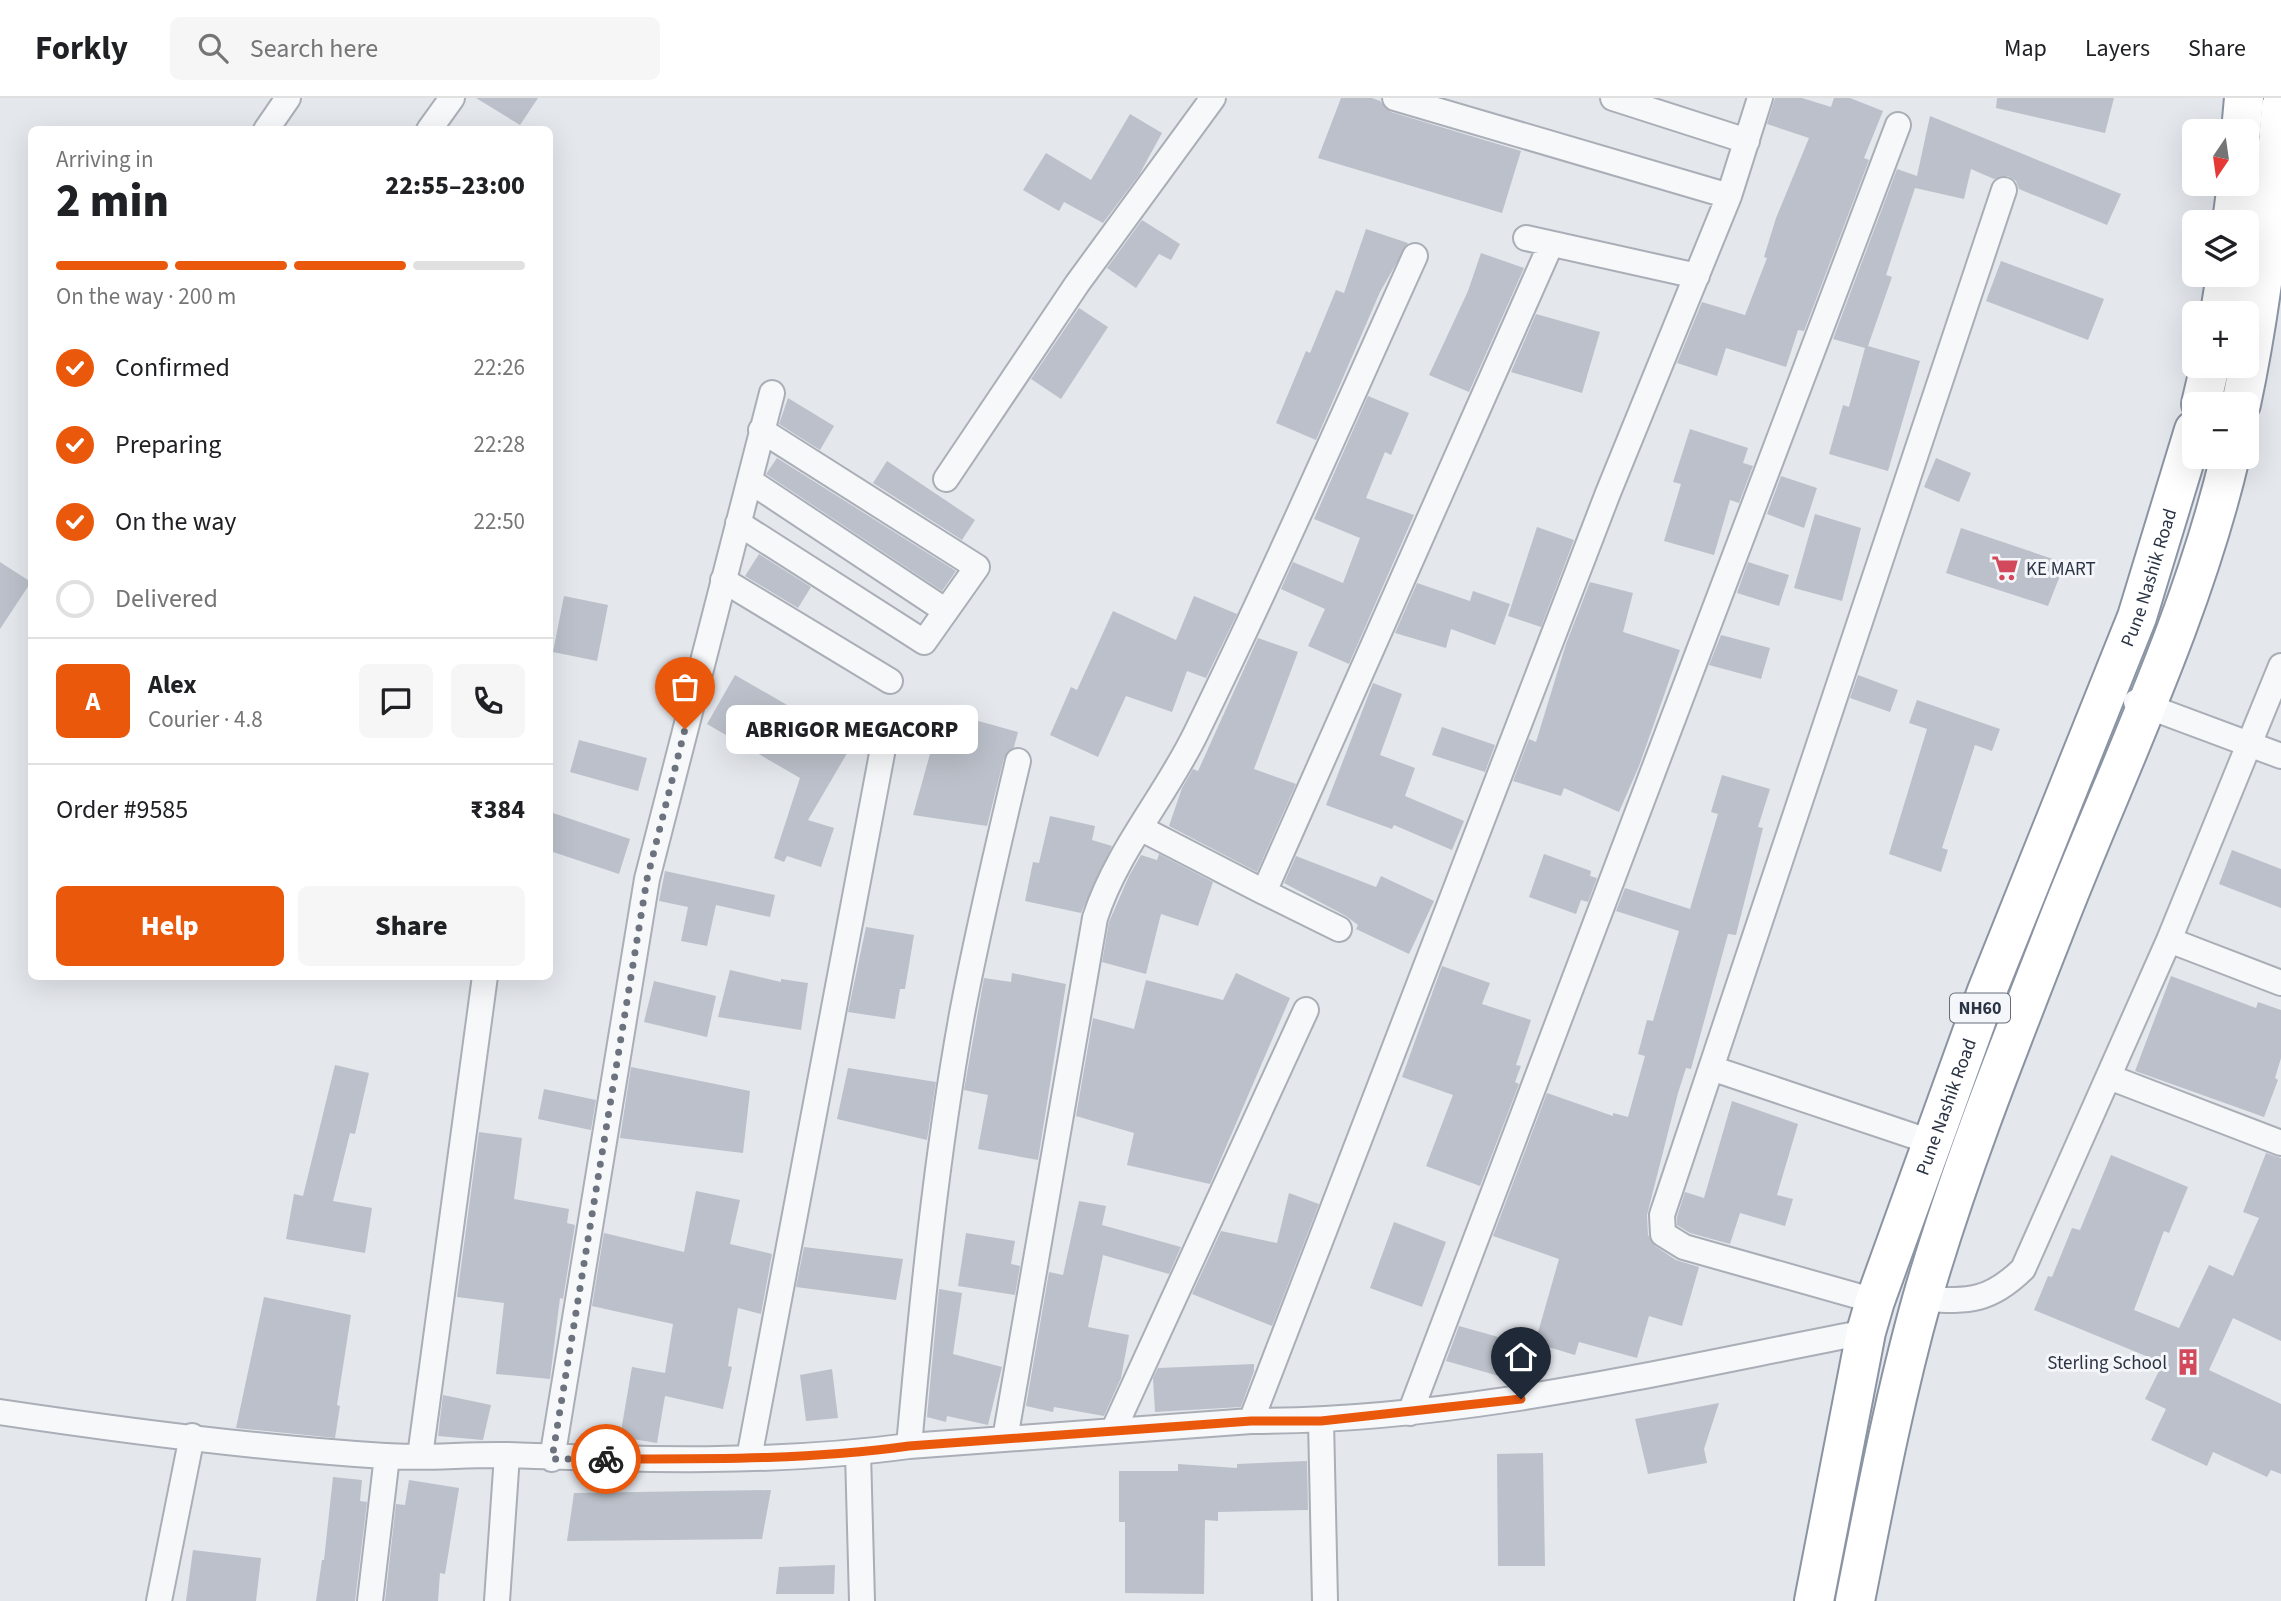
<!DOCTYPE html>
<html lang="en">
<head>
<meta charset="utf-8">
<style>
  :root { --surface:#fff; --page:#f6f6f6; --text:#202124; --muted:#757577; --line:#e0e0e0; --accent:#ea580c }
  body { margin:0; font-family:"Source Sans 3",sans-serif; background:var(--page); color:var(--text); height:100vh; display:flex; flex-direction:column; font-size:26px; white-space:nowrap }
  * { box-sizing:border-box; margin:0 }
  p { font-size:23px; color:var(--muted) }
  .icon { flex:none; width:38px; height:38px; fill:none; stroke:currentColor; stroke-width:2; stroke-linecap:round; stroke-linejoin:round }
  .map { position:relative; flex:1; overflow:hidden }
  .details { position:absolute; left:28px; top:28px; width:525px; height:854px; display:flex; flex-direction:column; background:var(--surface); border-radius:10px; box-shadow:0 7px 28px #0002 }
  .details>* { flex:none }
  .needle { width:46px; rotate:193deg }
  .controls { position:absolute; left:2182px; top:21px; display:grid; gap:14px }
  .controls a { display:grid; place-items:center; width:77px; height:77px; border-radius:10px; background:var(--surface); box-shadow:0 7px 28px #0002; font-size:35px }
  .pin { position:absolute; display:grid; place-items:center; width:60px; height:60px; color:#fff; margin:-72px -30px; border-radius:50% 50% 50% 0; rotate:-45deg; box-shadow:0 0 7px #0007 }
  .pin .icon { rotate:45deg }
  .courier { position:absolute; display:grid; place-items:center; width:70px; height:70px; margin:-35px; border:5px solid #ea580c; border-radius:50%; background:#fff; color:#222; box-shadow:0 2px 9px #0007 }
  .bubble { position:absolute; height:49px; border-radius:10px; background:var(--surface); box-shadow:0 7px 28px #0002; font-size:23px; font-weight:800; line-height:49px; text-align:center }
  .overview em { font-style:normal; font-weight:800 }
  .overview div { display:flex; flex-direction:column-reverse }
  .overview { display:flex; align-items:center; justify-content:space-between; height:119px; padding:0 28px }
  h1 { font-size:46px; font-weight:800; line-height:52px }
  .bar { display:grid; grid-template-columns:repeat(4,1fr); gap:10px 7px; align-content:center; height:84px; padding:0 28px }
  .bar i { height:9px; border-radius:5px; background:var(--line) }
  .bar .active { background:var(--accent) }
  .bar p { grid-column:span 4 }
  .line { display:flex; align-items:center; gap:18px; padding:0 28px; border-top:2px solid var(--line) }
  .line div { flex:1 }
  .round { display:grid; place-items:center; flex:none; width:74px; height:74px; border-radius:10px; background:var(--page) }
  ol { padding:0 28px; list-style:none }
  li { display:flex; align-items:center; gap:21px; height:77px }
  li p { margin-inline-start:auto }
  li .icon { padding:7px; border-radius:50%; background:var(--accent); color:#fff; stroke-width:4 }
  li:last-child { color:var(--muted) }
  li i { width:38px; height:38px; border:4px solid var(--line); border-radius:50% }
  .button { display:flex; gap:14px; margin-top:auto; padding:14px 28px }
  .button a { flex:1; height:80px; border-radius:10px; background:var(--accent); color:#fff; font-size:28px; font-weight:800; line-height:80px; text-align:center }
  .button a+a { background:var(--page); color:var(--text) }
  header { display:flex; align-items:center; gap:42px; box-sizing:border-box; height:98px; padding:0 35px; background:var(--surface); border-bottom:2px solid var(--line) }
  header strong { font-size:33px }
  nav { display:flex; gap:38px; margin-inline-start:auto; font-size:24px }
  .search { width:490px; height:63px; background:var(--page); display:flex; align-items:center; gap:18px; box-sizing:border-box; padding:0 24px; border-radius:10px; color:var(--muted); font-size:26px }
  .map>svg:first-child { display:block }
  .building { fill:#bbc0ca }
  .lines { fill:none; stroke-linecap:round; stroke-linejoin:round }
  .minor-casing { stroke:#a9aeb7; stroke-width:28 }
  .trunk-casing { stroke:#8b94a3; stroke-width:42 }
  .minor { stroke:#f7f8fa; stroke-width:24 }
  .trunk { stroke:#fff; stroke-width:38 }
  .done { stroke:#6c737f; stroke-width:7; stroke-dasharray:0 12.6 }
  .route { stroke:#ea580c; stroke-width:9 }
  .labels { text-anchor:middle; stroke-width:6; stroke-linejoin:round; paint-order:stroke }
  .shield { fill:#f4f6f9; stroke:#676e7b; stroke-width:2 }
  .shield-label { font-size:18px; font-weight:bold; fill:#2b3445 }
  .poi-label { font-size:19px; fill:#2b3445; stroke:#f4f6f9; text-anchor:start }
  .street-label { font-size:19px; fill:#2b3445; stroke:#f4f6f9 }
</style>
</head>
<body>
<header>
<strong>Forkly</strong>
<div class="search"><svg class="icon" aria-label="search" viewBox="0 0 24 24"><circle cx="10" cy="10" r="6"/><path d="M15 15l6 6"/></svg>Search here</div>
<nav><a>Map</a><a>Layers</a><a>Share</a></nav>
</header>
<div class="map">
<svg width="2281" height="1503" viewBox="0 0 2281 1503">
  <rect width="100%" height="100%" fill="#e4e7ec"/>
  <path class="building" d="M476,0h62l-18,27z
    M1341,0h31l8,3 11,11 130,39 -19,62 -184,-55z
    M1775,0h27l29,9 3,-9h16l33,13 -19,47 5,2 -65,171 -6,-1 -12,37 -60,-19 -9,28 -40,-13 25,-61 43,13 22,-57 -3,-1 12,-39 33,-80 -42,-14z
    M1997,0h117l-9,35 -109,-25z
    M1130,16l32,19 -23,42 -36,48 -39,-21 -5,9 -36,-21 23,-37 45,27z
    M1930,18l191,78 -14,31 -88,-36 -3,-8 -8,-5 -14,3 -23,-10 -7,30 -49,-11 -29,87 6,2 -24,69 52,15 -32,110 -59,-17 14,-49 6,2 16,-59 -32,-9 64,-170 20,7z
    M1142,122l38,24 -9,16 -12,-6 -23,34 -29,-20z
    M1366,131l42,14 -28,49 -64,148 -40,-17 30,-72 4,2 26,-63 8,3z
    M1481,155l43,15 -55,124 -40,-17 39,-84z
    M2001,163l103,38 -16,41 -102,-39z
    M1079,210l29,19 -47,72 -30,-20z
    M1536,216l64,18 -18,61 -71,-21z
    M1368,298l41,17 -18,42 -6,-3 -19,46 48,17 -65,149 -41,-18 17,-37 -44,-20 12,-27 50,21 17,-45 -46,-19z
    M788,300l46,28 -14,24 -41,-26z
    M1690,331l58,19 -5,15 10,3 -14,37 -9,-3 -16,55 -50,-14 17,-57 -8,-2z
    M777,360l179,113 -14,20 -176,-117z
    M1936,360l35,15 -12,29 -35,-15z
    M887,363l88,59 -13,20 -89,-57z
    M1781,378l36,12 -13,40 -37,-14z
    M1815,416l46,14 -19,73 -48,-13z
    M1537,429l37,13 -33,87 -33,-11z
    M1961,430l104,35 -17,43 -102,-33z
    M759,456l52,33 -13,21 -53,-32z
    M0,464l31,20 -31,47z
    M1748,464l41,13 -10,31 -42,-13z
    M1590,484l43,11 -10,39 57,18 -41,116 -20,46 -55,-24 -3,8 -48,-15 16,-42 7,3 30,-98z
    M1417,485l53,18 3,-10 37,13 -15,41 -44,-16 -5,19 -51,-15z
    M564,498l44,9 -11,56 -44,-9z
    M1194,498l43,18 -31,64 -19,-7 -15,41 -46,-16 -28,61 -48,-22 21,-48 6,3 36,-79 63,29z
    M1721,537l49,13 -9,31 -52,-14z
    M1258,540l40,14 -44,117 42,15 -39,88 -88,-46 13,-38 11,-19 5,2z
    M735,577l118,68 -45,77 26,8 -13,39 -34,-11 -3,6 -10,-4 26,-80 -93,-54z
    M1858,577l40,15 -8,22 -40,-14z
    M1373,585l29,11 -22,61 35,13 -10,28 59,25 -12,29 -58,-25 -2,4 -66,-24z
    M1917,602l83,29 -8,22 -17,-6 -33,103 6,2 -7,22 -52,-18 38,-125 -18,-6z
    M942,613l76,21 -4,15 -10,11 -17,68 -74,-11z
    M1442,629l53,18 -10,27 -53,-17z
    M579,642l68,18 -9,33 -68,-19z
    M1722,677l48,14 -12,38 5,1 -27,107 -8,-1 -37,135 -5,-1 -8,25 -31,122 1,20 7,11 21,14 23,7 -17,59 -33,-10 -12,42 -58,-16 -4,13 -40,-12 24,-84 -66,-23 54,-143 66,23v-3l15,4 17,-61 -7,-2 9,-34 6,1 26,-90 -63,-20 9,-23 65,21 28,-95 -7,-2z
    M550,714l80,27 -11,35 -69,-23z
    M1050,718l45,10 -3,14 20,6 -31,67 -56,-12 8,-39 6,1z
    M2232,752l49,19v39l-62,-24z
    M1159,756l54,28 -15,44 -37,-12 -15,60 -44,-12 7,-40 20,-46 12,-21 16,5z
    M1544,756l47,17 -1,5 7,2 -9,24 -7,-2 -5,14 -47,-17z
    M1296,758l80,31 5,-11 53,25 -25,53 -53,-25 2,-4 -12,-9 -62,-33z
    M665,773l110,24 -5,22 -54,-12 -9,41 -26,-5 7,-34 -29,-6z
    M866,829l48,8 -9,54h-5l-5,30 -47,-7z
    M1442,868l48,17 -8,21 49,16 -15,45 5,1 -6,16 4,2 -39,102 -54,-20 27,-71 -51,-18z
    M730,872l51,12v-3l27,4 -7,47 -83,-13z
    M1012,875l54,11 -28,176 -60,-11 10,-54 -24,-5 20,-112 27,4z
    M1236,875l54,25 -80,186 -83,-19 7,-32 -58,-17 17,-98 41,11 12,-49 77,20z
    M2171,878l85,32 2,-6 23,8v48l-6,20 3,2 -14,37 -129,-46z
    M654,883l62,15 -9,41 -63,-15z
    M335,967l34,8 -14,61 -5,-1 -17,68 39,7 -7,45 -79,-14 8,-45 9,2z
    M631,969l119,24 -7,62 -123,-15z
    M848,970l88,14 -9,58 -90,-21z
    M544,991l52,11 -5,30 -53,-11z
    M1732,1003l66,23 -21,71 16,4 -8,27 -45,-13 -10,31 -40,-11 -13,-8v-8l8,-25 19,6z
    M479,1034l43,6 -8,61 55,10 -2,14 8,2 -12,74 -3,-1 -10,81 -54,-5 8,-71 -47,-6z
    M2266,1055l15,5v183l-48,-23 -24,52 72,34v70l-10,-4 -4,7 -54,-25 -6,14 -56,-26 15,-31 -21,-10 18,-36 -129,-53 14,-34 4,1 20,-49 8,2 31,-75 77,32 -19,46 -5,-2 -30,79 45,18 30,-63 24,11 26,-58 -16,-6z
    M696,1093l44,9 -10,44 42,10 -11,60 -23,-6 -10,58 4,1 -9,42 -58,-13 -8,47 -37,-6 12,-70 33,6 8,-49 -81,-18 12,-73 80,19z
    M1289,1095l30,11 -47,122 -80,-32 29,-63 56,12z
    M1079,1103l27,5 -4,19 79,22 -12,27 -66,-19 -15,72 41,8 -8,43 -17,38 -50,-9 -1,5 -27,-6 23,-134 14,3z
    M1394,1124l52,20 -24,65 -52,-19z
    M966,1135l49,8 -4,23 9,2 -5,29 -57,-9z
    M804,1149l99,12 -7,41 -100,-13z
    M939,1191l23,4 -9,61 49,13 -14,58 -41,-9 -1,6 -19,-5z
    M264,1199l87,18 -14,90 3,1 -5,32 -99,-10z
    M1459,1228l68,19 -10,36 -71,-20z
    M1254,1266v7l-13,36 -86,5 -2,-34 5,-10z
    M832,1271l6,49 -32,3 -6,-46z
    M443,1297l48,10 -8,35 -45,-4z
    M1719,1305l-15,46 3,14 -59,11 -13,-55z
    M1543,1355l2,113h-47l-1,-112z
    M1307,1363l1,49 -90,2v9l-13,-1 -1,74 -79,-1v-71h-6v-51h59v-7l59,4v-4z
    M333,1379l29,3 -2,21 7,1 -12,99h-39l6,-41h2z
    M409,1382l50,8 -14,86 -5,-1 -2,28h-53l11,-97 9,1z
    M771,1392l-9,49 -195,2 7,-48z
    M193,1452l68,8 -5,43h-70z
    M835,1467l-1,29h-58l3,-27z"/>
  <g class="lines">
    <defs>
      <path id="minor" d="M1395,0l334,98
        M1613,0l134,43
        M266,32l22,-32
        M429,32l23,-32
        M1526,140l171,38
        M946,381l131,-195 136,-186
        M750,383l196,130
        M738,425l186,119 53,-75 -216,-137
        M723,482l167,101
        M2136,604l145,54
        M1140,730l124,64 287,-648
        M1264,794l75,37
        M2169,842l112,43
        M1711,970l220,74
        M2109,979l172,66
        M1922,1201c46,2 66,4 101,-30l146,-329 112,-274
        M1875,1203l-191,-54 -21,-13 -1,-19 342,-1025
        M0,1314c127,19 256,36 385,44 40,3 81,-2 122,-1 133,5 269,9 402,-9l342,-25 357,-928 121,-297 31,-98
        M1410,1315l488,-1288
        M1251,1323c208,0 412,-50 615,-89
        M1321,1323l4,180
        M1113,1333l193,-421
        M1005,1341l90,-521c22,-68 70,-121 101,-185 77,-157 147,-318 219,-477
        M909,1348c13,-144 27,-289 53,-432 16,-85 36,-169 56,-253
        M858,1355l4,148
        M420,1358l65,-480
        M749,1360l135,-715
        M552,1361l95,-580 125,-486
        M159,1503l33,-165
        M370,1503l17,-145
        M497,1503l10,-146"/>
      <g id="trunk">
        <path d="M2241,33l3,-33"/>
        <path d="M2232,124l5,-38"/>
        <path d="M2220,215l6,-38"/>
        <path d="M2201,306l9,-38"/>
        <path d="M2241,306c21,-98 32,-197 40,-297"/>
        <path id="s1" d="M1814,1503l52,-269 9,-31 112,-310 150,-374 57,-187"/>
        <path d="M1855,1503c20,-101 39,-202 67,-302 36,-124 84,-245 131,-365 61,-158 138,-312 177,-477"/>
      </g>
    </defs>
    <use href="#minor" class="minor-casing"/>
    <use href="#trunk" class="trunk-casing"/>
    <use href="#minor" class="minor"/>
    <use href="#trunk" class="trunk"/>
  </g>
  <g class="lines">
    <path class="done" d="M606,1361h-54l95,-580 38,-150"/>
    <path class="route" d="M606,1361c101,0 203,1 303,-13l342,-25h70l200,-22"/>
  </g>
  <defs>
    <symbol id="supermarket-bare" viewBox="-9 -9 18 18"><path d="M-6-5.5h2.5l.6 2H6L4.5 2H-2.5L-4.4-4H-6ZM-1.5 3.2a1.3 1.3 0 1 0 .1 0ZM3 3.2a1.3 1.3 0 1 0 .1 0Z" fill="#d1495b" stroke="#f4f6f9" stroke-width="2.5" paint-order="stroke"/></symbol>
    <symbol id="building-bare" viewBox="-9 -9 18 18"><path d="M-4-6H4V6H1V3H-1V6H-4ZM-2.5-4.3h1.7v1.8h-1.7ZM.8-4.3h1.7v1.8H.8ZM-2.5-1h1.7V.8h-1.7ZM.8-1h1.7V.8H.8Z" fill="#d1495b" stroke="#f4f6f9" stroke-width="2.5" paint-order="stroke"/></symbol>
  </defs>
  <g fill-rule="evenodd">
    <use href="#supermarket-bare" x="1986" y="451" width="38" height="38"/>
    <use href="#building-bare" x="2169" y="1245" width="38" height="38"/>
  </g>
  <g class="labels">
    <rect class="shield" x="1950" y="895.5" width="60" height="29" rx="5"/>
    <g class="shield-label">
      <text x="1980" y="916">NH60</text>
    </g>
    <g class="poi-label">
      <text x="2026" y="477">KE MART</text>
      <text x="2167" y="1271" text-anchor="end">Sterling School</text>
    </g>
    <g class="street-label">
      <text dy="7" stroke="none"><textPath href="#s1" startOffset="1080">Pune Nashik Road</textPath></text>
      <text dy="7" stroke="none"><textPath href="#s1" startOffset="513">Pune Nashik Road</textPath></text>
    </g>
  </g>
</svg>
<div class="controls">
<a><svg class="needle" viewBox="-14 -14 28 28"><path d="M0-13l5 13h-10z" fill="#e53935"/><path d="M0 13l5-13h-10z" fill="#757577"/></svg></a>
<a><svg class="icon" aria-label="layers" viewBox="0 0 24 24"><path d="M12 4l9 5-9 5-9-5zM3 14l9 5 9-5"/></svg></a>
<a>+</a>
<a>−</a>
</div>
<div class="pin" style="left:685px;top:631px;background:#ea580c"><svg class="icon" aria-label="bag" viewBox="0 0 24 24"><path d="M5 8h14l-1 12H6zM9 8a3 3 0 0 1 6 0"/></svg></div>
<div class="pin" style="left:1521px;top:1301px;background:#1f2937"><svg class="icon" aria-label="home" viewBox="0 0 24 24"><path d="M3 11l9-7 9 7M6 9v11h12V9"/></svg></div>
<div class="courier" style="left:606px;top:1361px"><svg class="icon" aria-label="bike" viewBox="0 0 24 24"><circle cx="6" cy="16" r="4"/><circle cx="18" cy="16" r="4"/><path d="M6 16l4-8h5l3 8M10 8l3 8H6M13 5h3"/></svg></div>
<div class="bubble" style="left:726px;top:607px;width:252px">ABRIGOR MEGACORP</div>
<section class="details">
<div class="overview"><div><h1>2 min</h1><p>Arriving in</p></div><em>22:55–23:00</em></div>
<div class="bar"><i class="active"></i><i class="active"></i><i class="active"></i><i></i><p>On the way · 200 m</p></div>
<ol>
<li><svg class="icon" aria-label="check" viewBox="0 0 24 24"><path d="M5 12l5 5 9-10"/></svg>Confirmed<p>22:26</p></li>
<li><svg class="icon" aria-label="check" viewBox="0 0 24 24"><path d="M5 12l5 5 9-10"/></svg>Preparing<p>22:28</p></li>
<li><svg class="icon" aria-label="check" viewBox="0 0 24 24"><path d="M5 12l5 5 9-10"/></svg>On the way<p>22:50</p></li>
<li><i></i>Delivered</li>
</ol>
<div class="line" style="height:126px"><b class="round" style="background:var(--accent);color:#fff">A</b><div><b>Alex</b><p>Courier · 4.8</p></div><a class="round"><svg class="icon" aria-label="chat" viewBox="0 0 24 24"><path d="M4 5h16v11H9l-5 4z"/></svg></a><a class="round"><svg class="icon" aria-label="phone" viewBox="0 0 24 24"><path d="M5 4h4l2 5-3 2q2 4 5 5l2-3 5 2v4C11 20 4 13 5 4z"/></svg></a></div>
<div class="line" style="height:91px"><div>Order #9585</div><b>₹384</b></div>
<div class="button"><a>Help</a><a>Share</a></div>
</section>
</div>
</body>
</html>
